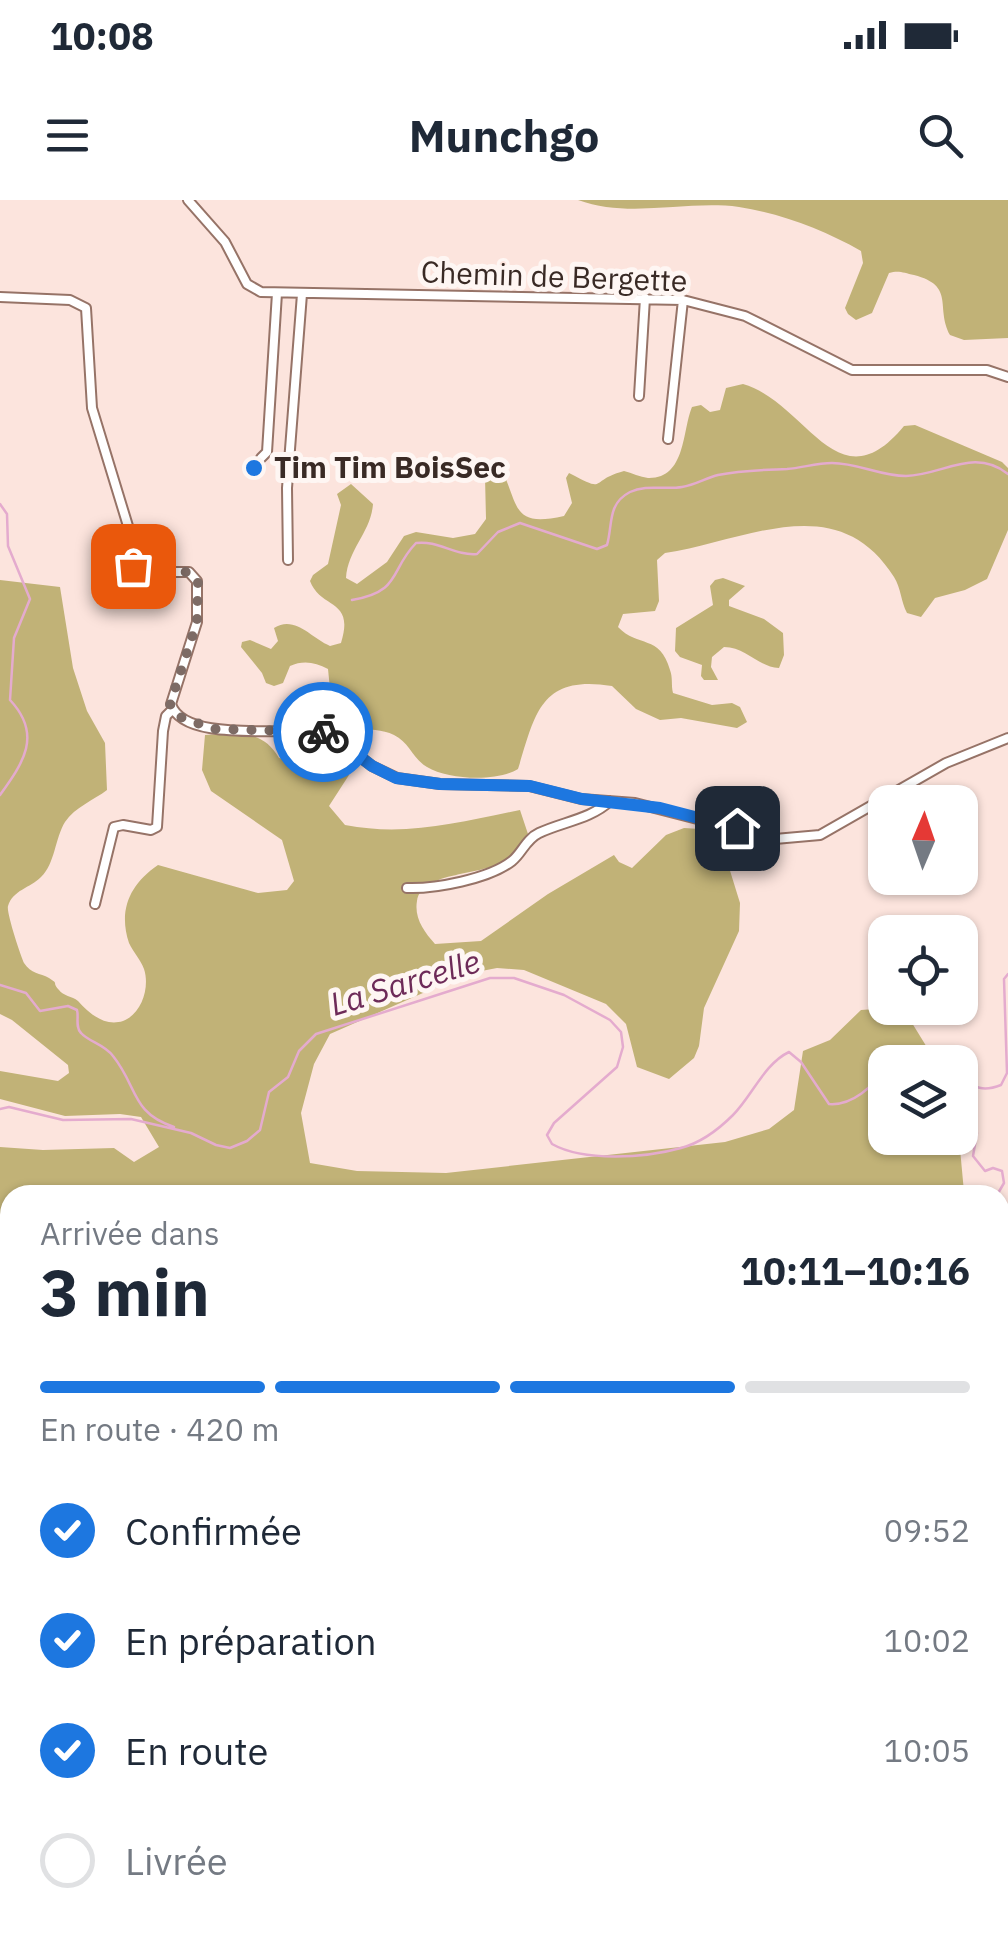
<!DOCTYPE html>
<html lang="fr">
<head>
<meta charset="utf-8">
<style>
  :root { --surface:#fff; --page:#f6f6f7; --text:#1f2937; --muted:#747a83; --line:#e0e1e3; --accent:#1d77e0 }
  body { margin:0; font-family:"IBM Plex Sans",sans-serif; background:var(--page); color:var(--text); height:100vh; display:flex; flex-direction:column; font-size:38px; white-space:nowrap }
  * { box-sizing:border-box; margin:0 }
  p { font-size:32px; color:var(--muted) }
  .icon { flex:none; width:55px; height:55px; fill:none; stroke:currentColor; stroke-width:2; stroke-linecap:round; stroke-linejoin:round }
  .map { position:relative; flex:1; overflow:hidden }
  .details { position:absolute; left:0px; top:985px; width:1010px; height:752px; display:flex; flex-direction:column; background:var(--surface); border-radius:30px 30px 0 0; box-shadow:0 2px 8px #0004 }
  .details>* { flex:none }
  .needle { width:65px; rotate:2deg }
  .tools { position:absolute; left:868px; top:585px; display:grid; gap:20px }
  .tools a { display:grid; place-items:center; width:110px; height:110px; border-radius:20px; background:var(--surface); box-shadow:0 2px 8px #0004; font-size:50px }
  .pin { position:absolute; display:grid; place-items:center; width:85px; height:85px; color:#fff; margin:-42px; border-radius:20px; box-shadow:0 5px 15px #0006 }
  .courier { position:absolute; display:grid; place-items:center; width:100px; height:100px; margin:-50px; border:8px solid #1d77e0; border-radius:50%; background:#fff; color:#222; box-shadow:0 2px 12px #0007 }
  .summary em { font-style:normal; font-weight:700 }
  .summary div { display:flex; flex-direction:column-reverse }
  .summary { display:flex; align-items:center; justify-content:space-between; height:170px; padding:0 40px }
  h1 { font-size:65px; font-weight:700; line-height:75px }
  .bar { display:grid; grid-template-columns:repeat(4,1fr); gap:15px 10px; align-content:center; height:120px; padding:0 40px }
  .bar i { height:12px; border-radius:8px; background:var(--line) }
  .bar .current { background:var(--accent) }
  .bar p { grid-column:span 4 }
  ol { padding:0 40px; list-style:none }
  li { display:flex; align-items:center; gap:30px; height:110px }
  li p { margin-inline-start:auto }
  li .icon { padding:10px; border-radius:50%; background:var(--accent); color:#fff; stroke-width:4 }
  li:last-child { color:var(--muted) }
  li i { width:55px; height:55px; border:5px solid var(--line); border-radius:50% }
  .status { display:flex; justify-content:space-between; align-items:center; height:70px; padding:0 50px; background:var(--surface); direction:ltr }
  .status svg { height:28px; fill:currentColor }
  header { display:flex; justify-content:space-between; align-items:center; height:130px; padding:0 40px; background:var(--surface); font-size:45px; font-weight:700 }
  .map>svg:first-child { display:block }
  .forest { fill:#c1b277 }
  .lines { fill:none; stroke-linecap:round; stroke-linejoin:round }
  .stream { stroke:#e4abce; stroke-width:2.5 }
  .minor-casing { stroke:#967367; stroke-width:12 }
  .minor { stroke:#fff; stroke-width:8 }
  .done { stroke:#7d6b65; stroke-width:10; stroke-dasharray:0 18 }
  .route { stroke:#1d77e0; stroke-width:12 }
  .poi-dot { fill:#1d77e0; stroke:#fef6f3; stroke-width:4 }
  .labels { text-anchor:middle; stroke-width:10; stroke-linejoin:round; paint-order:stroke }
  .street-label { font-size:30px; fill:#392a25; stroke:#fef6f3 }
  .poi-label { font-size:30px; font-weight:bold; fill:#392a25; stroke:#fef6f3; text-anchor:start }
  .water-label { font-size:32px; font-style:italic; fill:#6d2b58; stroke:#fef6f3 }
</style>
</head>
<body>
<div class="status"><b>10:08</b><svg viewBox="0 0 49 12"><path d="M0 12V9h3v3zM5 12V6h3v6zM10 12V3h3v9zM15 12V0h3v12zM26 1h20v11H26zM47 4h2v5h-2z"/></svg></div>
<header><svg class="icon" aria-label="menu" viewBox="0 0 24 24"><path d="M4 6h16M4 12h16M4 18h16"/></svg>Munchgo<svg class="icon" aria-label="search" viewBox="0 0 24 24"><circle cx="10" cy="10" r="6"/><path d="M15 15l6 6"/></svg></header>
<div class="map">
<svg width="1008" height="1736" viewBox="0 0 1008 1736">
  <rect width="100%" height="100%" fill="#fce4dd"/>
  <path class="forest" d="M578,0h430v138l-44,2 -14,-5c-15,-28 6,-49 -36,-60 -10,-2 -15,-5 -25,-2l-17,40 -16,7 -8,-6 -3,-6 18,-45 -2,-12c-37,-21 -79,-37 -122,-44 -54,-7 -109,12 -161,-7z
    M743,184c65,19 94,123 161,42l11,-1 87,37 6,6v62l-21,49 -22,11 -30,8 -14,19 -14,-4c-6,-11 -6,-25 -13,-36 -57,-91 -150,-35 -229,-24l-8,7 2,41 -4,10 -32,3 -5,13c20,21 42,7 52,43 3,8 1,15 3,23l39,12 20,-2 8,4 7,15 -10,6 -56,-10 -21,2 -24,-11 -24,-23c-73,-12 -77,30 -94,83 -21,13 -69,11 -91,-2 -14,-8 -18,-25 -33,-32 -23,-12 -55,3 -71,-24l7,-22 -2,-20c-13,-7 -25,-9 -38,-3l-7,17 -9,3 -8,-3 -4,-10 -21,-26 1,-5 8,-2 21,9 7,-8 -4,-13c21,-13 37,10 56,18l11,-3c14,-45 -20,-33 -31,-62l3,-6 15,-11 13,-59 -4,-11 14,-10 22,20c-2,28 -25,45 -27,74l11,6 30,-22 17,-26 12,-4 37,6 22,-4 11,-15 -1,-42 11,-6 7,1c16,37 11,55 61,44l8,-13 -6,-25 3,-5c40,21 18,8 55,-2 8,2 16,6 24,7 38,1 34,-47 44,-71l9,-2 9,7 10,-2 6,-22z
    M723,378l22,8 -16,14v6l35,13 19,14 1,22 -5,13c-21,-1 -33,-21 -55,-21l-12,10 -1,10 7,13h-14l-3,-4 1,-11 -22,-8 -5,-6 1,-23 37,-23 -3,-19 5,-6z
    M0,380l60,7 13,81 14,43 18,32 2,47c-13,10 -32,17 -42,32 -10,16 -10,42 -24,55 -11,11 -28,13 -33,29 -2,6 13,51 16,57 7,11 16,10 25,15 11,7 2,3 10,12 4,6 13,6 19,11 11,12 26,26 45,20 19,-7 27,-34 21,-52 -3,-9 -11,-17 -15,-26 -11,-33 1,-59 29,-78l100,28 29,-3 7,-9 -12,-41 -71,-49 -9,-21 3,-35c31,-1 57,-7 74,23l15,3 6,-16 49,30 -20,31 16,19c62,12 114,-3 175,-15l8,24c-7,8 -13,19 -21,25 -23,18 -85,11 -90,42 -3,17 7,31 18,43l46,-3 67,-47 66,-39 5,7 13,6 34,-33 18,-7 16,1 14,7 9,12 17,55 -1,28 -35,77 -5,38 -5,12 -25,21 -32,-12 -11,-43 -20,-20 -82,-34 -27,-2 -31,6 -136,60 -16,30 -13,49 9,50 47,8 89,2 279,-31 44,-13 25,-19 9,-59 27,-11 31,-30 28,-2 23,15 24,39h-51v76h74l5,54 4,3h-958v715l-10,1v-764l43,3 71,-2 20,14 25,-15 -18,-30 -21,-3 -55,2 -65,-17v-28l58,10 11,-8 -1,-8 -56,-45 -12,-6z
    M252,1728h552l-7,8h-533z"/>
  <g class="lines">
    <path class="stream" d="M0,304l7,10 1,32 22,53 -16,39 -4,62c33,35 13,63 -10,95
      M352,400c50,-9 37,-29 64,-57 22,-3 39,13 61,11l21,-22 22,-9 77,26 10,-4c6,-21 0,-41 23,-53 16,-8 35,-2 52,-5 13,-2 24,-9 36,-12 24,-5 45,-5 69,-6 15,-1 29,-6 45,-6 26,0 48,13 74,13 37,-1 68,-29 102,-2
      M0,785l26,8 14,18 28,-5 9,4c2,7 -2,17 4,23 8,9 23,11 32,23 25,31 18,57 61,71
      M888,862c16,-19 33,-13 52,0
      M960,877c15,11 23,15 41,8l6,-12 -3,-94 4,-5
      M974,888l-9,17 12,28 -4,23 12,15 8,-3 9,3 2,12 -7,12
      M0,909l9,-2 54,13 68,-1 60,14 25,12 14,3 17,-7 13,-11 9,-38 19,-15 11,-26 17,-17 174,-56h24l50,17 46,25 11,12 2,15 -6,20 -63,56 -7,12 5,9c32,18 93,14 129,4 19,-5 38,-19 52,-33 19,-19 31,-51 56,-63l12,10 28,42c23,2 45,-18 56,-36
      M0,1671l10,-5"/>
    <defs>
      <path id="minor" d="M188,0l37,42 22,42 14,8 422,8 62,16 107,54h135l21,7
        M0,97l70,3 16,8 6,100 36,118 5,40 13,6h43l8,9v41l-26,82c12,40 118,22 153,29l13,6 35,27 25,12 43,6 89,2 52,13 54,4 140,36 45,-4 126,-72 62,-25
        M639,196l6,-98
        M668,239l15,-139
        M261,258l6,-6 10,-159
        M288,360l-1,-72 15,-194
        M407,688c28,1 82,-9 105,-27 10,-8 14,-22 27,-28 23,-11 52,-14 71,-32
        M95,704l19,-77 9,-2 28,5 6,-3 6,-96 3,-15 6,-6
        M1000,1390l8,-4
        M1000,1508l8,-1
        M948,1728l14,8
        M853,1736l4,-8"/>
    </defs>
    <use href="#minor" class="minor-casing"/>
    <use href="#minor" class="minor"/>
  </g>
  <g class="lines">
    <path class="done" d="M133,366l13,6h43l9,9 -1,41 -27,82 7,12 37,13 109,3"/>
    <path class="route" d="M323,532l14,7 35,27 24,12 44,6 90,2 52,13 78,9 77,20"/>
  </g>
  <circle class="poi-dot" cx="254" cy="268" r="10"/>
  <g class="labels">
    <g class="street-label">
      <text transform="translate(554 77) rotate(2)" y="10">Chemin de Bergette</text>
    </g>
    <g class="poi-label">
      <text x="274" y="278">Tim Tim BoisSec</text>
    </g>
    <g class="water-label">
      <text transform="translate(405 783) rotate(-17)" y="11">La Sarcelle</text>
    </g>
  </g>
</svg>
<div class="tools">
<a><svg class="needle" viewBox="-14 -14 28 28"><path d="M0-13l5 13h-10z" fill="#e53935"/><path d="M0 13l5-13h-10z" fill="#747a83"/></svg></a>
<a><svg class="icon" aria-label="locate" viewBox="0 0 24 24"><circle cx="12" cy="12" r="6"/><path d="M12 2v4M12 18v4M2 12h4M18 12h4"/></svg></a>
<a><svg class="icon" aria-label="layers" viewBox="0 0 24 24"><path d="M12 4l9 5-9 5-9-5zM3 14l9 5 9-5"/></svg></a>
</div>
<div class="pin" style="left:133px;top:366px;background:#ea580c"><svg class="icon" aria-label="bag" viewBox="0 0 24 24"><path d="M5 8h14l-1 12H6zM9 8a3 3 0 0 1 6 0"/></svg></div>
<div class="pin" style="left:737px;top:628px;background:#1f2937"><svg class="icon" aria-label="home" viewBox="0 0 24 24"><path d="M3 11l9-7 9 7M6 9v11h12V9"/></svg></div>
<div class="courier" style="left:323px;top:532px"><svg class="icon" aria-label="bike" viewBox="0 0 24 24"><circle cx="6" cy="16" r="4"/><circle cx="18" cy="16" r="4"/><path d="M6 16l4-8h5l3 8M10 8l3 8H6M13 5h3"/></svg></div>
<section class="details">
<div class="summary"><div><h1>3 min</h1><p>Arrivée dans</p></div><em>10:11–10:16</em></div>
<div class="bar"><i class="current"></i><i class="current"></i><i class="current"></i><i></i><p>En route · 420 m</p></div>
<ol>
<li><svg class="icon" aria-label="check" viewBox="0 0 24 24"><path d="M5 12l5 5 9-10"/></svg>Confirmée<p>09:52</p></li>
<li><svg class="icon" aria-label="check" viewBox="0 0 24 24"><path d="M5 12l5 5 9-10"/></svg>En préparation<p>10:02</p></li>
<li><svg class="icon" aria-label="check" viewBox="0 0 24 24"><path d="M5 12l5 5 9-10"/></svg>En route<p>10:05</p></li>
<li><i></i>Livrée</li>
</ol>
</section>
</div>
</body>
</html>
